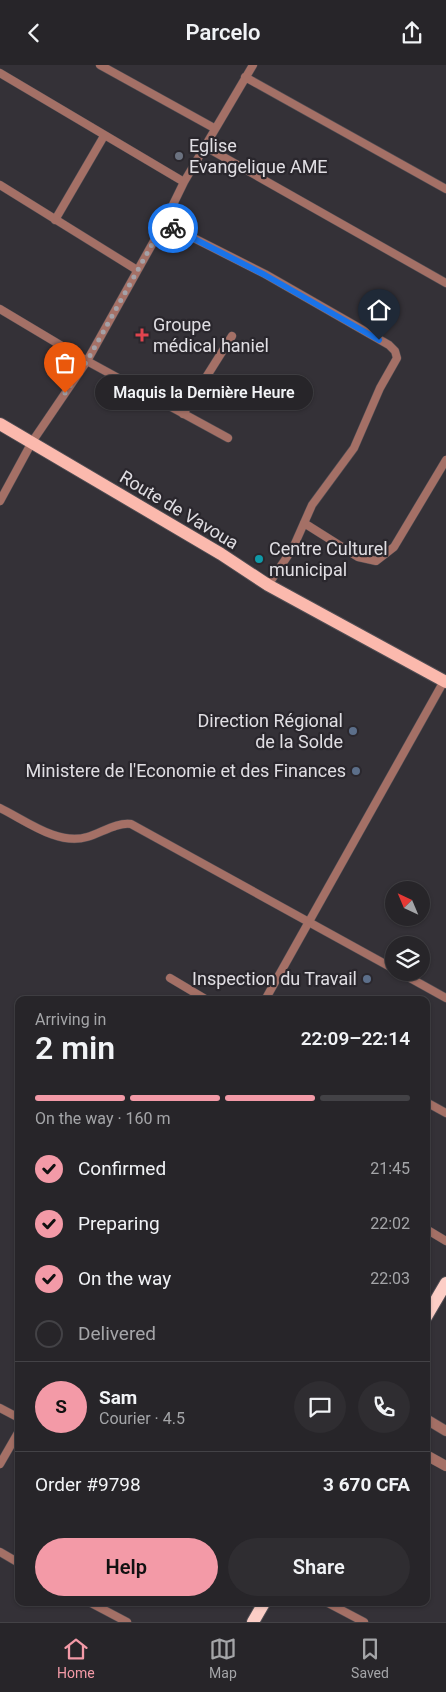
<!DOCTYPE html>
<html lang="en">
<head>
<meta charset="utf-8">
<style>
  :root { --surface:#272529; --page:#2f2d31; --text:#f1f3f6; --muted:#a4a5a8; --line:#434246; --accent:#f39aa7 }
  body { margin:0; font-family:Roboto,sans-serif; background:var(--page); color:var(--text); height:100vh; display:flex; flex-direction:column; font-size:19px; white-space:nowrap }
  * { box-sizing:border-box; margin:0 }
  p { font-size:16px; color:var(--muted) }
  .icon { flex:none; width:28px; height:28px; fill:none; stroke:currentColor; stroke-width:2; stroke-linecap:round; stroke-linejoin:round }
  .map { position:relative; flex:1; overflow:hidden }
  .drawer { position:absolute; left:15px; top:931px; width:415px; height:610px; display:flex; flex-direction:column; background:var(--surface); border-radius:10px; box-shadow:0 1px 4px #0004,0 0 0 1px var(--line) }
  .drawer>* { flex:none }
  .needle { width:32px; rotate:316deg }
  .controls { position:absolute; left:385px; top:816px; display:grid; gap:10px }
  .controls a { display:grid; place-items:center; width:45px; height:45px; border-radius:50%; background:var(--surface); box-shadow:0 1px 4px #0004,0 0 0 1px var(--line); font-size:25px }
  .pin { position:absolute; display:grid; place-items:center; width:42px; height:42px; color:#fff; margin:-51px -21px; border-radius:50% 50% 50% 0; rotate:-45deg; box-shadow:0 0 5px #0007 }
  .pin .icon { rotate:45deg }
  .courier { position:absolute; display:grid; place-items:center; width:50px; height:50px; margin:-25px; border:4px solid #1a73e8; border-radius:50%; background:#fff; color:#222; box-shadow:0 1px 6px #0007 }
  .bubble { position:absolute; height:35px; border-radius:18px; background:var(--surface); box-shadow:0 1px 4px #0004,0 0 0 1px var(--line); font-size:16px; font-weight:600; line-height:35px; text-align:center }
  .overview em { font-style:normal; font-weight:600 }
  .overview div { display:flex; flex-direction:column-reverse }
  .overview { display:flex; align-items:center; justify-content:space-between; height:85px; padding:0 20px }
  h1 { font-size:32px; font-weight:600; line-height:38px }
  .bar { display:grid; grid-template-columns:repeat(4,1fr); gap:8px 5px; align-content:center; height:60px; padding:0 20px }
  .bar i { height:6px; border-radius:4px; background:var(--line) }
  .bar .active { background:var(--accent) }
  .bar p { grid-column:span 4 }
  .line { display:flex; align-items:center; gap:12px; padding:0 20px; border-top:1px solid var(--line) }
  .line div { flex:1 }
  .round { display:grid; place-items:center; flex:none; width:52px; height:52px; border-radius:26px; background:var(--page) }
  ol { padding:0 20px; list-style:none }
  li { display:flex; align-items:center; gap:15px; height:55px }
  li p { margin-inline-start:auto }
  li .icon { padding:5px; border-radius:50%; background:var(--accent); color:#111; stroke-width:4 }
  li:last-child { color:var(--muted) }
  li i { width:28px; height:28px; border:2px solid var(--line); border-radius:50% }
  .action { display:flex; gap:10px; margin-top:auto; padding:10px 20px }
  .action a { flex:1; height:58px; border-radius:30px; background:var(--accent); color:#111; font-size:20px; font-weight:600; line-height:58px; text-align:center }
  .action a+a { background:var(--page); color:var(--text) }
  header { display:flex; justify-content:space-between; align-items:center; height:65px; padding:0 20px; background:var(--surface); font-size:22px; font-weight:600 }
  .menu { display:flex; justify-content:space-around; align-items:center; height:70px; border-top:1px solid var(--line); background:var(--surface); font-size:14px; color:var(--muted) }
  .menu a { display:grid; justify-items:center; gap:2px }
  .menu .active { color:var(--accent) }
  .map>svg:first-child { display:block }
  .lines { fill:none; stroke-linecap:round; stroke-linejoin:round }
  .minor-casing { stroke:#504d53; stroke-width:9 }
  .tertiary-casing { stroke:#504d53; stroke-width:11 }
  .primary-casing { stroke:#504d53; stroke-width:14 }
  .trunk-casing { stroke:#504d53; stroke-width:14 }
  .minor { stroke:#a47066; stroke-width:8 }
  .tertiary { stroke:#a47066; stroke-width:10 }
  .primary { stroke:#fbb9ad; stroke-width:12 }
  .trunk { stroke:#fccec6; stroke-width:12 }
  .done { stroke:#a4a1a7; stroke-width:5; stroke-dasharray:0 9 }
  .route { stroke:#1a73e8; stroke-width:6 }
  .worship-dot { fill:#6b7280; stroke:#2a272d; stroke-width:2 }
  .health-dot { fill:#e0444e; stroke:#2a272d; stroke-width:2 }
  .culture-dot { fill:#0f9aa8; stroke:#2a272d; stroke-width:2 }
  .service-dot { fill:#5c6f8a; stroke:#2a272d; stroke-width:2 }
  .labels { text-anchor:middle; stroke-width:4.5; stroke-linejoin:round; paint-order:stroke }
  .poi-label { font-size:18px; fill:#e0dee3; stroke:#2a272d; text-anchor:start }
  .street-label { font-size:18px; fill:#e0dee3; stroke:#2a272d }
</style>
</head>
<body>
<header><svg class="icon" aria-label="back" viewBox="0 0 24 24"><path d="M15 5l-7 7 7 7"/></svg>Parcelo<svg class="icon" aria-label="share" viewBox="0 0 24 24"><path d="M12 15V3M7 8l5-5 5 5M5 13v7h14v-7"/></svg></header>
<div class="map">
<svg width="446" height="1557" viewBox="0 0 446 1557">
  <rect width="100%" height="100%" fill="#343137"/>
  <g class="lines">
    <defs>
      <path id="minor" d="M100,0l114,63
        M0,8l184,109
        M245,12l201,112
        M204,81l242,137
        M0,120l137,85
        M55,155l49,-84
        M164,158l101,51 124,71 6,6 2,7 -17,30 -26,60 -42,57 -19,43 -25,37
        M0,244l87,52 141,77
        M183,349l49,-78
        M0,436l32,-59 55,-81 77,-138 20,-41 69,-117
        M304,458l54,34 18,4 18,-14 52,-87
        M0,743c25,12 58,38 87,29 14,-4 30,-15 44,-13l263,145
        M401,908l45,25
        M170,913l37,22
        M265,935l179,-319
        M426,1037l20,11
        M426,1164l20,12
        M0,1343l19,10
        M0,1399l19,-33
        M0,1487l19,11
        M91,1538l36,19
        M328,1538l36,19"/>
      <path id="tertiary" d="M426,1354l20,12
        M426,1390l20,11"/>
      <path id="primary" d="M0,359l221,130 47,31 178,97"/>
      <path id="trunk" d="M426,1252l20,-34
        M253,1557l11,-19"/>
    </defs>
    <use href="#minor" class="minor-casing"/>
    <use href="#tertiary" class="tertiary-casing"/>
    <use href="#primary" class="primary-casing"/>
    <use href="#trunk" class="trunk-casing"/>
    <use href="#minor" class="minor"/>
    <use href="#tertiary" class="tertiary"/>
    <use href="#primary" class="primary"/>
    <use href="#trunk" class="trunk"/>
  </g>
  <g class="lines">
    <path class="done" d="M65,328l22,-32 77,-138 9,5"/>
    <path class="route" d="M173,163l92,47 114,65"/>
  </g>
  <circle class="worship-dot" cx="179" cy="91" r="5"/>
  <path class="health-dot" d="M139.5 262.5h5v5h5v5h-5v5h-5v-5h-5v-5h5z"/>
  <circle class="culture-dot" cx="259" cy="494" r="5"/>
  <g class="service-dot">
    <circle cx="353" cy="666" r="5"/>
    <circle cx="356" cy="706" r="5"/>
    <circle cx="367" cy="914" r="5"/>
  </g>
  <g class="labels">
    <g class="poi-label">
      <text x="189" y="87">Eglise<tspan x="189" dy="21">Evangelique AME</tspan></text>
      <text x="153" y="266">Groupe<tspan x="153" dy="21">médical haniel</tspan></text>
      <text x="269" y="490">Centre Culturel<tspan x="269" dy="21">municipal</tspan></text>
      <text x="343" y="662" text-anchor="end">Direction Régional<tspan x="343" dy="21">de la Solde</tspan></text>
      <text x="346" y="712" text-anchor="end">Ministere de l'Economie et des Finances</text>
      <text x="357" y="920" text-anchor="end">Inspection du Travail</text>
    </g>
    <g class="street-label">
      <text transform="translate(179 445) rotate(31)" y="6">Route de Vavoua</text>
    </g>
  </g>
</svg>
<div class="controls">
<a><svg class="needle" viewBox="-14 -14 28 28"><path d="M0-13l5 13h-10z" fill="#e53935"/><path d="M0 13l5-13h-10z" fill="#a4a5a8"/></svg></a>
<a><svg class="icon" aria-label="layers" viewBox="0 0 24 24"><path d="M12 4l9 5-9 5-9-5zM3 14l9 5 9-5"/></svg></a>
</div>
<div class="pin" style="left:65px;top:328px;background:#ea580c"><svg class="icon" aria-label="bag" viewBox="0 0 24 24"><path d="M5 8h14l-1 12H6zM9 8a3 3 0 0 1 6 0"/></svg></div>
<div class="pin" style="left:379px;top:275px;background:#1f2937"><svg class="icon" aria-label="home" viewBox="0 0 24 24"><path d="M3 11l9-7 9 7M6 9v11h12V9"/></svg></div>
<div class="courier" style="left:173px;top:163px"><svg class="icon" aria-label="bike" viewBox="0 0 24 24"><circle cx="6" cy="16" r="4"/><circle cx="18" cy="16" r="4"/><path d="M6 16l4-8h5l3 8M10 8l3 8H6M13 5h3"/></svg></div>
<div class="bubble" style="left:95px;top:310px;width:218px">Maquis la Dernière Heure</div>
<section class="drawer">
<div class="overview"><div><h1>2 min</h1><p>Arriving in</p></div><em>22:09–22:14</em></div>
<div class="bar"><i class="active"></i><i class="active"></i><i class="active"></i><i></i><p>On the way · 160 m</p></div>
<ol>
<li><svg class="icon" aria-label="check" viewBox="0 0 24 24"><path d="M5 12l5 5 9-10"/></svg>Confirmed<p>21:45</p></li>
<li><svg class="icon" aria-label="check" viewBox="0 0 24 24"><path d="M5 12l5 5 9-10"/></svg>Preparing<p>22:02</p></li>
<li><svg class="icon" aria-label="check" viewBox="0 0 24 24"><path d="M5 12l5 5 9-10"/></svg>On the way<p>22:03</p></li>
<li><i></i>Delivered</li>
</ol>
<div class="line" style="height:90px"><b class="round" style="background:var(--accent);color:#111">S</b><div><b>Sam</b><p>Courier · 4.5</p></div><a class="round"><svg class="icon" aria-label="chat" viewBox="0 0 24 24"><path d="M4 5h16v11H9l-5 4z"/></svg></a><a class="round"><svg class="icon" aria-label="phone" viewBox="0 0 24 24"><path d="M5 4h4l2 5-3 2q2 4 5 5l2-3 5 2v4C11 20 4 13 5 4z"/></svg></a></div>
<div class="line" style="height:65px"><div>Order #9798</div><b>3 670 CFA</b></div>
<div class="action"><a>Help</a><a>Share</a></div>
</section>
</div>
<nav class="menu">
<a class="active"><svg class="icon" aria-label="home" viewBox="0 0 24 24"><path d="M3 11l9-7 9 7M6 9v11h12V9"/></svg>Home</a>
<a><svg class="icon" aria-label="map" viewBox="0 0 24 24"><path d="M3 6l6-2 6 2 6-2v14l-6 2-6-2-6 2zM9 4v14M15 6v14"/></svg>Map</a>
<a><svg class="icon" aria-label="saved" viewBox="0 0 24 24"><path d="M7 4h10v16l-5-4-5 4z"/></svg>Saved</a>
</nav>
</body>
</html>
